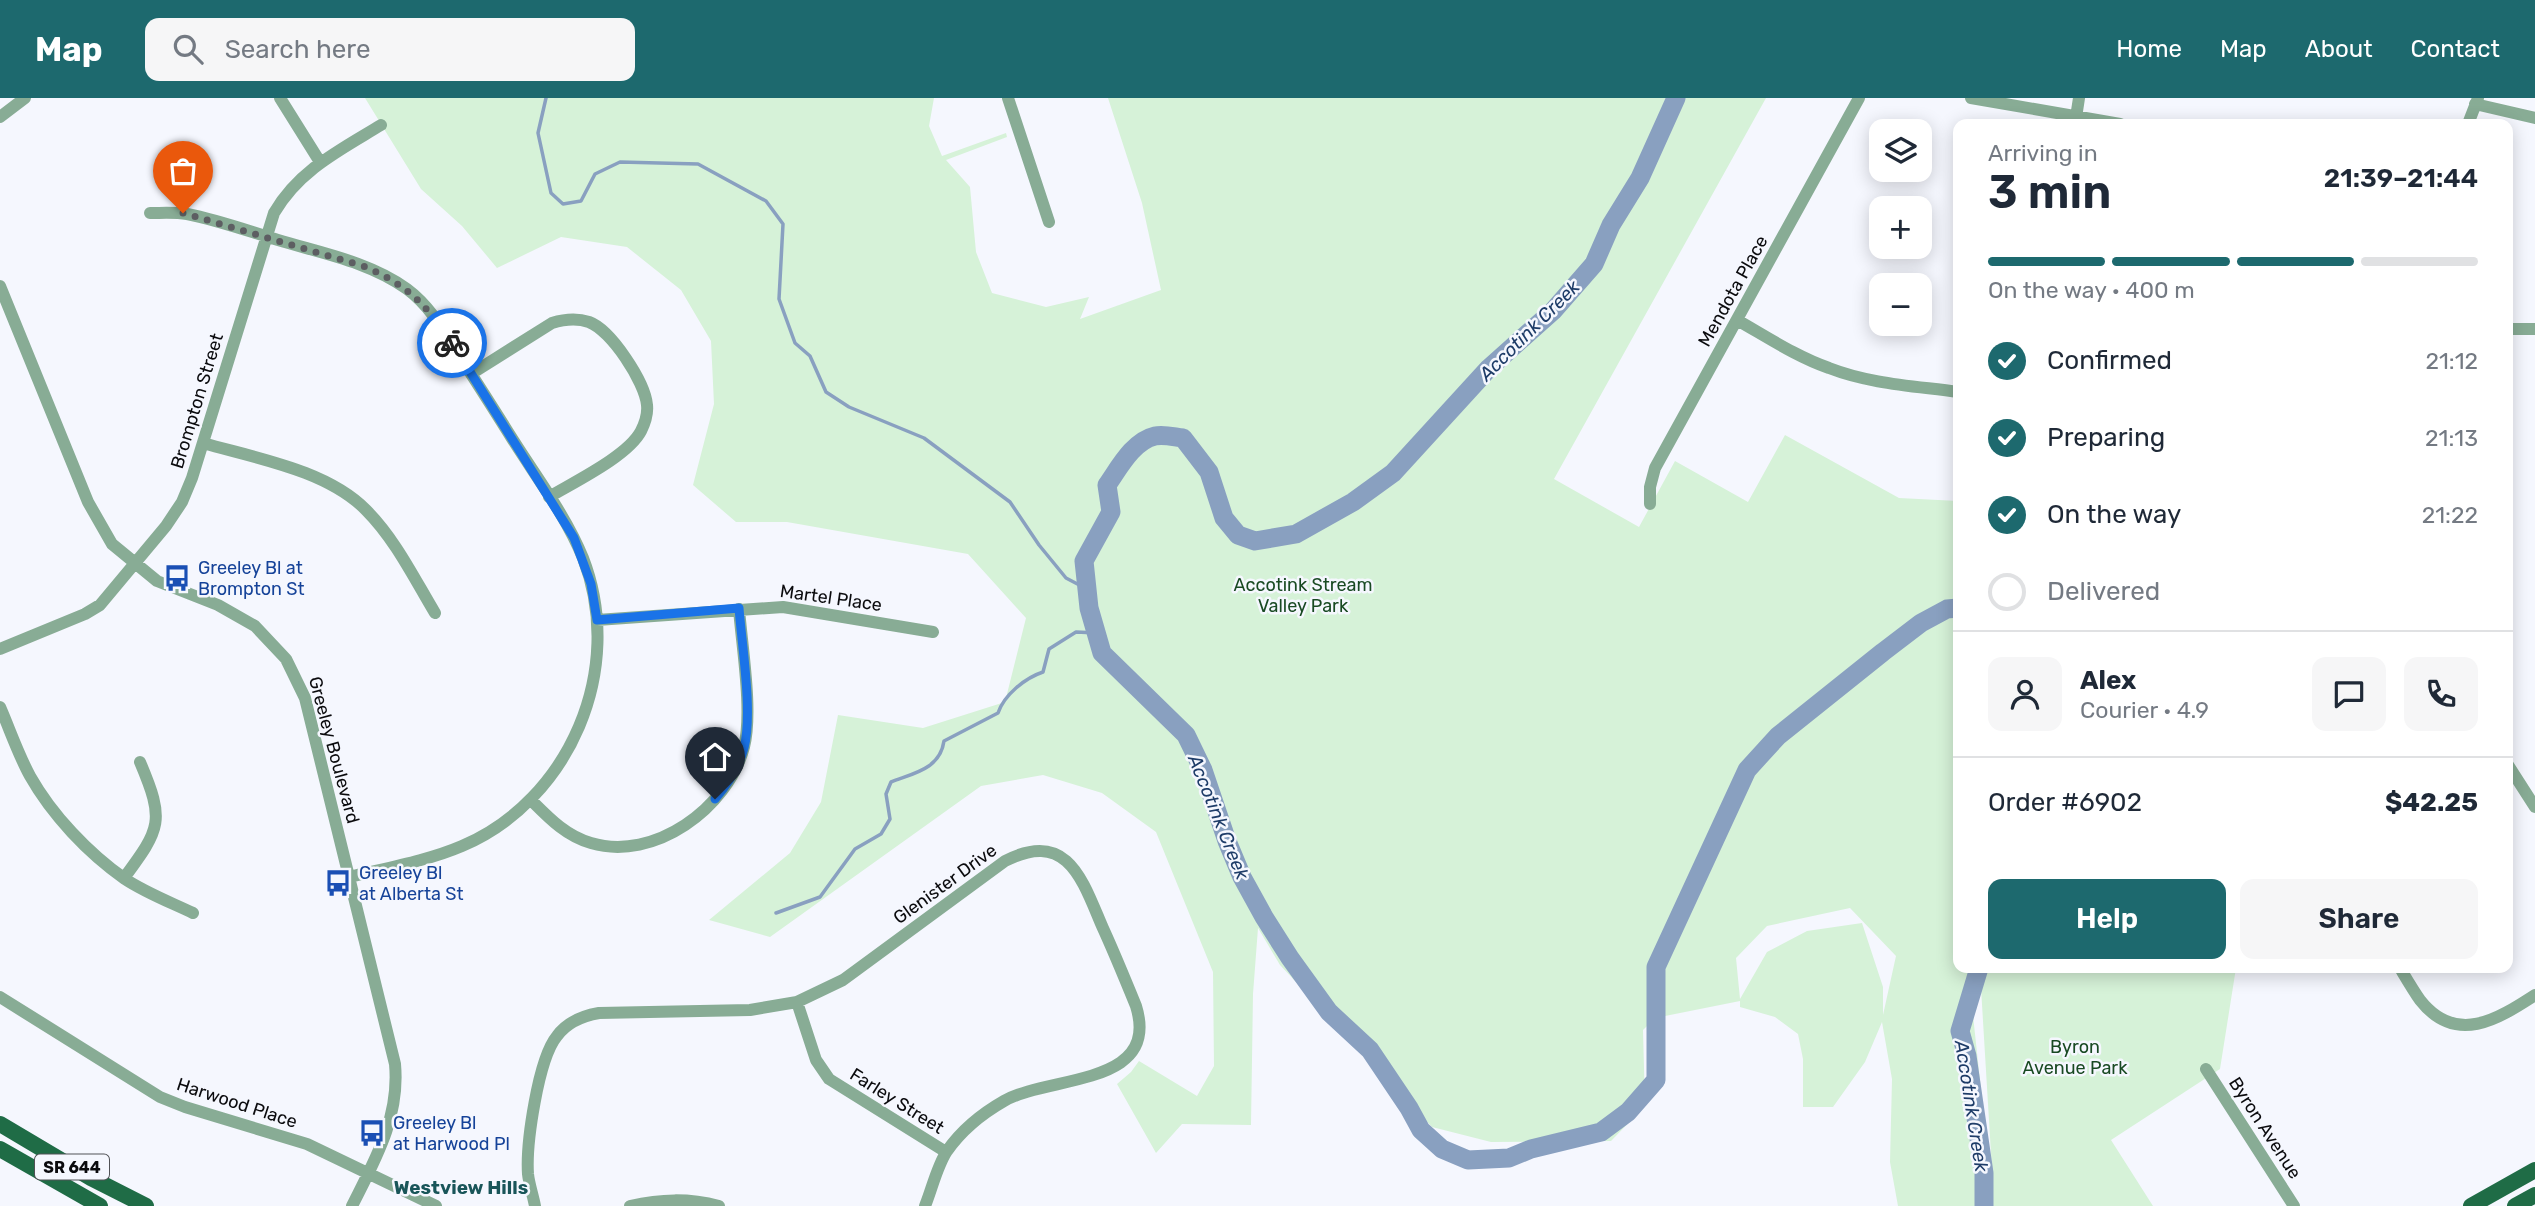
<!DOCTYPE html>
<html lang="en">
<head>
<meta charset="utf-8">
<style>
  :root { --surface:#fff; --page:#f6f6f7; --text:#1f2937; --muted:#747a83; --line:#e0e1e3; --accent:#1d696e }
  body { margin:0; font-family:Rubik,sans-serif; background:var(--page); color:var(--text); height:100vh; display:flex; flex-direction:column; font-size:26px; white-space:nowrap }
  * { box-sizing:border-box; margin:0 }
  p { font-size:23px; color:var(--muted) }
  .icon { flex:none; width:38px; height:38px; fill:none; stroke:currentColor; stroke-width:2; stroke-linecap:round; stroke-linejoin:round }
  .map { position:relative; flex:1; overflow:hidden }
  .panel { position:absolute; left:1953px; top:21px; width:560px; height:854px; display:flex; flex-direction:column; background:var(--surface); border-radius:14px; box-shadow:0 4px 18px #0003 }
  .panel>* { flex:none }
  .controls { position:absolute; left:1869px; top:21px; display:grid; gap:14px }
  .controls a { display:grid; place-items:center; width:63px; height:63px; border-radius:14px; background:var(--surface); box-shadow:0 4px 18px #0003; font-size:35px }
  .pin { position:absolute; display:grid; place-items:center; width:60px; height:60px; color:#fff; margin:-72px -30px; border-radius:50% 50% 50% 0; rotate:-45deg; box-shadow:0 0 7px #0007 }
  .pin .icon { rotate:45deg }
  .courier { position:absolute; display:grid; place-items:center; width:70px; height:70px; margin:-35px; border:5px solid #1a73e8; border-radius:50%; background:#fff; color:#222; box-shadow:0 2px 9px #0007 }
  .summary em { font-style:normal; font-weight:600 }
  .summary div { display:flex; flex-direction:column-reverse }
  .summary { display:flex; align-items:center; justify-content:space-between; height:119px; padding:0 35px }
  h1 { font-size:46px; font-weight:600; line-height:52px }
  .bar { display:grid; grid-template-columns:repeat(4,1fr); gap:10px 7px; align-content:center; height:84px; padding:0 35px }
  .bar i { height:9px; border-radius:5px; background:var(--line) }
  .bar .active { background:var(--accent) }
  .bar p { grid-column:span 4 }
  .line { display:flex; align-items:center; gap:18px; padding:0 35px; border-top:2px solid var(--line) }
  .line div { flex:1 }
  .round { display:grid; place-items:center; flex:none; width:74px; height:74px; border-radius:14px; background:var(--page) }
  ol { padding:0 35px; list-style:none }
  li { display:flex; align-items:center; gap:21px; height:77px }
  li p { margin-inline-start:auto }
  li .icon { padding:7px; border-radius:50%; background:var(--accent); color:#fff; stroke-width:4 }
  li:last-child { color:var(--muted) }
  li i { width:38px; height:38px; border:4px solid var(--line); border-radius:50% }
  .action { display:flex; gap:14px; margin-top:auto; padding:14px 35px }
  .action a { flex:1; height:80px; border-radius:14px; background:var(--accent); color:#fff; font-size:28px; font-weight:600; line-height:80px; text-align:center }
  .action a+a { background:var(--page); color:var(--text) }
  header { display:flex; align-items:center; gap:42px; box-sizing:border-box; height:98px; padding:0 35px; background:var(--accent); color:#fff }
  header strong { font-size:33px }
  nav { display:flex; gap:38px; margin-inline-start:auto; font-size:24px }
  .search { width:490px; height:63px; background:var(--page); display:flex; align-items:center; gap:18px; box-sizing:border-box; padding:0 24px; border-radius:14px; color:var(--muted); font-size:26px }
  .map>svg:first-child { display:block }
  .green { fill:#d6f2d8; fill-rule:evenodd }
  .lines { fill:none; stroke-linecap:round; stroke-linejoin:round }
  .stream { stroke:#89a0c0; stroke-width:3.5 }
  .river { stroke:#89a0c0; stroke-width:19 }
  .minor { stroke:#88ac95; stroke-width:12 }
  .major { stroke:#1f6c46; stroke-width:16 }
  .done { stroke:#5d5e62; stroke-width:7; stroke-dasharray:0 12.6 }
  .route { stroke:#1a73e8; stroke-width:9 }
  .labels { text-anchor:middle; stroke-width:5; stroke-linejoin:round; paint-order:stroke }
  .shield { fill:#f5f7fe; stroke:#515256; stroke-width:2 }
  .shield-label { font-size:16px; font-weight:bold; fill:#0b0b0e }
  .street-label { font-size:18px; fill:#0b0b0e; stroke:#f5f7fe }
  .transit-label { font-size:18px; fill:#164399; stroke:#f5f7fe; text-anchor:start }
  .park-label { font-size:18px; fill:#194a23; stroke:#f5f7fe }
  .water-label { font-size:19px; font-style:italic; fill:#1e3c68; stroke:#f5f7fe }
  .neighbourhood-label { font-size:19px; font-weight:bold; fill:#195559; stroke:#f5f7fe }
</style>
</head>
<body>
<header>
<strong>Map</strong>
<div class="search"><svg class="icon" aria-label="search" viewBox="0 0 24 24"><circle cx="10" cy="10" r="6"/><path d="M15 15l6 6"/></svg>Search here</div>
<nav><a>Home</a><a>Map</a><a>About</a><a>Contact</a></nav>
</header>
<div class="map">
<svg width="2535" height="1108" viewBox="0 0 2535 1108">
  <rect width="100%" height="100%" fill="#f5f7fe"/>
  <path class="green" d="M365,0h569l-5,28 13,30 64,-23 1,4 -61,23 24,27 6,65 16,41 54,14 43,-10 -9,22 81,-29 -19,-87 -34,-105h658l-212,381 85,48 36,-66 73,41 37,-67 114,63 59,3v467h12l1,29 17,157 4,16 -11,-182 -6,-20h261l-16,101 -109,71 42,66h-255l-8,-44 2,-83 -10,-57 -17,40 -32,45h-30v-48l-5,-25 -23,-17 -35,-10v-6l-85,17 -12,12 2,76 -34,35 -120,1 -59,-15 -152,-162 -22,-37 -5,66 -2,131 -69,-1 -26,29 -39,-69 14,-12 8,-11 58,35 17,-30 -1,-94 -57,-140 -54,-39 -59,-18 -62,11 -211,151 -61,-17 81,-67 31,-51 17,-87 85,13 82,-26 21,-84 -58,-64 -181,-32h-51l-43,-37 21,-81 -3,-63 -30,-51 -54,-43 -66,-10 -64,31 -35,-42 -41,-37zM1850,810l46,48 -13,59v-28l-21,-64 -55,8 -40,21 -27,47 -4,-41 31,-32z"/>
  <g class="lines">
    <path class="stream" d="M546,0l-8,35 13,60 12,11 18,-3 14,-27 25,-12 78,2 68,37 17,23 -4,75 16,44 15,13 16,36 23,15 75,31 86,64 29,43 27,33 21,11
      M776,815l44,-16 35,-48 26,-15 9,-15 -4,-25 5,-12c23,-9 49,-13 53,-41l54,-28c6,-18 27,-35 45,-41l6,-23 27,-17 21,1"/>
    <path class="river" d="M1676,0l-36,80 -29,47 -17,39 -41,47 -64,57 -96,105 -40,29 -57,32 -41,7 -17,-6 -14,-17 -15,-46 -26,-34c-9,-1 -19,-4 -28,-2 -22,5 -36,32 -48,49l4,27 -27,49 5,47 13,45 84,82 17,35 24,71 15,36 22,40 26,41 39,54 41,38 39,58 12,22 21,19 26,11 41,-2 22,-9 70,-17 27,-20 28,-32v-113l91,-197 31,-34 105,-84 38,-29 26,-14 11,-1
      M1979,870l-19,63 7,25 17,117v33"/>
    <path class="minor" d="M280,0l40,64
      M1008,0l41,124
      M1971,0l149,26
      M2475,6l60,14
      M0,19l25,-19
      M2075,26l4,-26
      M2468,26l10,-26
      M150,115c12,0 25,-1 37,1 31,6 61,17 91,26 43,13 92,22 129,49 23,17 37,42 52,66 18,28 36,56 54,85 24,38 53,76 70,118 43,111 -13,242 -121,288 -35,15 -76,22 -113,31
      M0,188l88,216 24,42 45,37 61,24 37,21 31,33 19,39 90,366c5,53 -20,96 -43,142
      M1737,222c30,17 60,37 92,48 41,16 86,18 129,24
      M2508,231h27
      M471,276l81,-51c13,-4 25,-5 37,-1 22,8 56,60 58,83 1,9 -2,18 -6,26 -13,25 -67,51 -92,66
      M203,345c52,15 124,27 163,67 29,29 48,68 69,103
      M1650,406v-17l5,-19 204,-370
      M597,522l186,-13 150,25
      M0,551l85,-35 15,-9 66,-79 16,-24 10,-24 82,-265c25,-43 66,-63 107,-88
      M0,609c10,23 18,47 30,69 22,39 58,77 95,103 21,14 45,23 68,34
      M2508,667l27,42
      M531,702c18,18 35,36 60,43 63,19 137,-35 153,-96 9,-35 -2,-100 -5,-138
      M124,780c37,-50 41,-57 16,-116
      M2400,870c6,10 13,22 20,32 36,46 78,19 115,-5
      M0,899l160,100 25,10 122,37 129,62
      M797,904l19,58 13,19 117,73
      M2206,971l88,137
      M535,1108c-2,-11 -6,-22 -7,-32 -2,-30 10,-115 29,-138 10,-14 25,-20 42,-23l151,-3 47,-8 46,-22 162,-119c62,-32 77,18 97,65 12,26 23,53 34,80 25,81 -87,69 -132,95 -21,12 -43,30 -57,50 -10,15 -15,38 -22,55
      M630,1108c31,-7 58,-8 89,0"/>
    <path class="major" d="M0,1026l91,54 55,28
      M0,1051l100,57
      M2471,1108l64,-36
      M2515,1108l20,-11"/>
  </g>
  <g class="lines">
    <path class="done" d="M183,115l180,53c43,18 63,38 89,77"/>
    <path class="route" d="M452,245l122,195 17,46 6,36 142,-12c3,39 14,105 5,140 -5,19 -16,36 -29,51"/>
  </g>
  <defs>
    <symbol id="bus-bare" viewBox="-9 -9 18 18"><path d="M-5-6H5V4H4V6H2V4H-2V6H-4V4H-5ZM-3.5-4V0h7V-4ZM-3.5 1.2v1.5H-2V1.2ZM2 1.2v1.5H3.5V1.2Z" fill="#1a4fb4" stroke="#f5f7fe" stroke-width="2.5" paint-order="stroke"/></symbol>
  </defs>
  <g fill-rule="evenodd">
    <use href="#bus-bare" x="158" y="461" width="38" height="38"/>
    <use href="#bus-bare" x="319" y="766" width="38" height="38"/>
    <use href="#bus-bare" x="353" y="1016" width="38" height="38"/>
  </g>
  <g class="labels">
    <rect class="shield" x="35" y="1056.5" width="74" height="25" rx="5"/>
    <g class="shield-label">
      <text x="72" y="1075">SR 644</text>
    </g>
    <g class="street-label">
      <text transform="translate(1733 193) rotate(-61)" y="6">Mendota Place</text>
      <text transform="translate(197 303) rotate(-73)" y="6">Brompton Street</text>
      <text transform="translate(831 500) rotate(8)" y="6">Martel Place</text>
      <text transform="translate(334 652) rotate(75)" y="6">Greeley Boulevard</text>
      <text transform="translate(945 786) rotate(-36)" y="6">Glenister Drive</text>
      <text transform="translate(897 1003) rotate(32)" y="6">Farley Street</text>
      <text transform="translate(237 1005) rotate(18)" y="6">Harwood Place</text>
      <text transform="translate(2265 1030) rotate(57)" y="6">Byron Avenue</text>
    </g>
    <g class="transit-label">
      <text x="198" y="476">Greeley Bl at<tspan x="198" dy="21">Brompton St</tspan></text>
      <text x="359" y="781">Greeley Bl<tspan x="359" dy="21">at Alberta St</tspan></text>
      <text x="393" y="1031">Greeley Bl<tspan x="393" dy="21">at Harwood Pl</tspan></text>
    </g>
    <g class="park-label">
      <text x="1303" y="493">Accotink Stream<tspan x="1303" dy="21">Valley Park</tspan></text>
      <text x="2075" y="955">Byron<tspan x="2075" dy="21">Avenue Park</tspan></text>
    </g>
    <g class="water-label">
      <text transform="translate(1529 232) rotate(-45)" y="7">Accotink Creek</text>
      <text transform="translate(1219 719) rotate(68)" y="7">Accotink Creek</text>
      <text transform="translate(1972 1008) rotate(81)" y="7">Accotink Creek</text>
    </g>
    <g class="neighbourhood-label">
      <text x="461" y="1096">Westview Hills</text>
    </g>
  </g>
</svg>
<div class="controls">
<a><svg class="icon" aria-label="layers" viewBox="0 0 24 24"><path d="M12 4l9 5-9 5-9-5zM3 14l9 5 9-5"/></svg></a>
<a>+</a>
<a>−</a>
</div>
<div class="pin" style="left:183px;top:115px;background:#ea580c"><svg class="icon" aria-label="bag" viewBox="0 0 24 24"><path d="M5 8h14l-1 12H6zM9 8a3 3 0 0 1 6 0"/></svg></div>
<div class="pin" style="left:715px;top:701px;background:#1f2937"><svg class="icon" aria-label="home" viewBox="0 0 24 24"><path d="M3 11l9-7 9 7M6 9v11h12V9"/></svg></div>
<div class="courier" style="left:452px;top:245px"><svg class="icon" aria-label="bike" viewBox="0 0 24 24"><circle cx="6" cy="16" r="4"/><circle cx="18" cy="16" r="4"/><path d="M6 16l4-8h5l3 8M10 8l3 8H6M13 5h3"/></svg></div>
<section class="panel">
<div class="summary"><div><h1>3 min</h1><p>Arriving in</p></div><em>21:39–21:44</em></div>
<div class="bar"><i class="active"></i><i class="active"></i><i class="active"></i><i></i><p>On the way · 400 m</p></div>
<ol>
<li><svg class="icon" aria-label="check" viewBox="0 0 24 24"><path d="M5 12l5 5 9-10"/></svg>Confirmed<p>21:12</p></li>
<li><svg class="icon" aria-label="check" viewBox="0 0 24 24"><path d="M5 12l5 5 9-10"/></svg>Preparing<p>21:13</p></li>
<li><svg class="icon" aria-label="check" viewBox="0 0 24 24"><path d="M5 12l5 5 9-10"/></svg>On the way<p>21:22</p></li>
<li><i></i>Delivered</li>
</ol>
<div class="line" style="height:126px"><a class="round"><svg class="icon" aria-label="person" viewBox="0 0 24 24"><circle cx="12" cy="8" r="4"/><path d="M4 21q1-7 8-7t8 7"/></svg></a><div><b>Alex</b><p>Courier · 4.9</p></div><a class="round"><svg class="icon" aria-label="chat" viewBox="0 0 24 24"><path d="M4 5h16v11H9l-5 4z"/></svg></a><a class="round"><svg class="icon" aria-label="phone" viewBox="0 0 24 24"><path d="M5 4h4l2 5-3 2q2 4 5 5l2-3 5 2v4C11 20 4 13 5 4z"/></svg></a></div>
<div class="line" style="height:91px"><div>Order #6902</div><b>$42.25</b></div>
<div class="action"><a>Help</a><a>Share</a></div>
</section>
</div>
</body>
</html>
